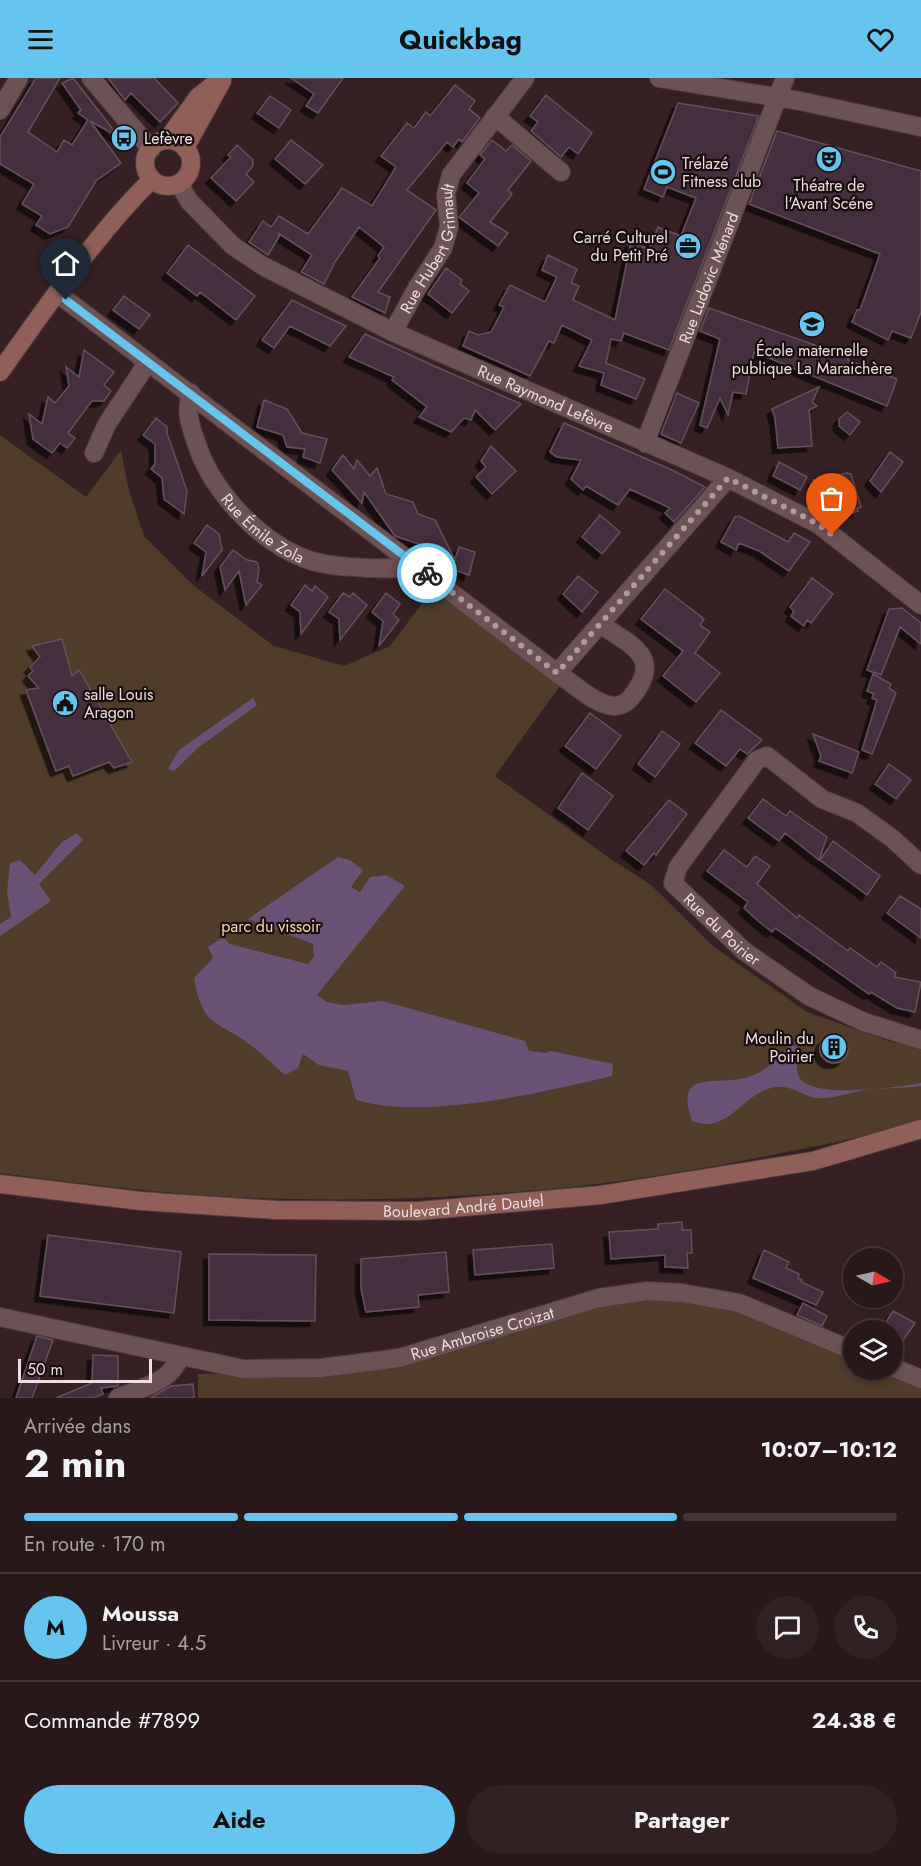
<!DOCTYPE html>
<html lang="fr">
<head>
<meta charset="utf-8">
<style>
  :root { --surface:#29181a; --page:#312123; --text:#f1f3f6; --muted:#a5a0a2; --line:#453739; --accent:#65c5ef }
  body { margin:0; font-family:Jost,sans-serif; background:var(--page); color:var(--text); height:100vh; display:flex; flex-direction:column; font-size:22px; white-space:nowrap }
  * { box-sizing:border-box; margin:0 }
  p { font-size:20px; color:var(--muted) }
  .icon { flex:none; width:33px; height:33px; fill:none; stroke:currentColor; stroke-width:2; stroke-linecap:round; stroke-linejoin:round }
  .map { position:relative; height:1320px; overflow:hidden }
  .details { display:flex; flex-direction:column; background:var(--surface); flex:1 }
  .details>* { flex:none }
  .needle { width:39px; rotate:99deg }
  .controls { position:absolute; left:843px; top:1170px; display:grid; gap:12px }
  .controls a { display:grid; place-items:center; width:60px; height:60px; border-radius:50%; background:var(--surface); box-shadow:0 3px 9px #0003,0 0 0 2px var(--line); font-size:30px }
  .scale { position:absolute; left:18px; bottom:15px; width:134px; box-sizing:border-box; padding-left:6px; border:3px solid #eededf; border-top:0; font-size:16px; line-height:21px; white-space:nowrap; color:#eededf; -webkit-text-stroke:4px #170d0e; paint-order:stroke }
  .pin { position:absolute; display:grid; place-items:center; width:51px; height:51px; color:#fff; margin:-62px -26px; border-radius:50% 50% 50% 0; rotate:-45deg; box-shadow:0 0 6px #0007 }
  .pin .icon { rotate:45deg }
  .courier { position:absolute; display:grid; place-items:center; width:60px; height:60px; margin:-30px; border:4px solid #65c5ef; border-radius:50%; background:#fff; color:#222; box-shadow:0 2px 8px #0007 }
  .summary em { font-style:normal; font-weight:700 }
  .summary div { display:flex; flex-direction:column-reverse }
  .summary { display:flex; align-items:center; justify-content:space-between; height:102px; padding:0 24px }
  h1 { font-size:39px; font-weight:700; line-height:45px }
  .bar { display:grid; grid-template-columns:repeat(4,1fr); gap:9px 6px; align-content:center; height:72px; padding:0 24px }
  .bar i { height:8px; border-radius:4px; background:var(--line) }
  .bar .current { background:var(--accent) }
  .bar p { grid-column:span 4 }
  .line { display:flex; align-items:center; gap:15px; padding:0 24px; border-top:2px solid var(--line) }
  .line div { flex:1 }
  .round { display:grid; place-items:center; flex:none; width:63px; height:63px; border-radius:32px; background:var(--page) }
  .action { display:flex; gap:12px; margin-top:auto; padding:12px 24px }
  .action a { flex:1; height:69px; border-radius:36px; background:var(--accent); color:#111; font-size:24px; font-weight:700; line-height:69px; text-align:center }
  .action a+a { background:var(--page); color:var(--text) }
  header { display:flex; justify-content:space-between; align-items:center; height:78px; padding:0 24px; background:var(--accent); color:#111; font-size:27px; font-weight:700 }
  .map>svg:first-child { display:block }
  .green { fill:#503c28 }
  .water { fill:#695275 }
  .building { fill:#442f3c; stroke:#66505d; stroke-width:1.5; filter:url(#shadow) }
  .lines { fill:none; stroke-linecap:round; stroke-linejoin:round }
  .street-casing { stroke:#4f3c3f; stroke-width:20 }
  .secondary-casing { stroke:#4f3c3f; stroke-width:20 }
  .street { stroke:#6c5155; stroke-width:18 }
  .secondary { stroke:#905f58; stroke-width:18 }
  .done { stroke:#ae9c9d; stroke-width:6; stroke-dasharray:0 10.8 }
  .route { stroke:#65c5ef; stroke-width:8 }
  .labels { text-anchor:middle; stroke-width:4.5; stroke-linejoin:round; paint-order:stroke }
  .poi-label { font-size:16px; fill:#eededf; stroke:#170d0e; text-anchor:start }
  .street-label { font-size:16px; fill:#eededf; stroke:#170d0e }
  .park-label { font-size:16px; fill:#ffd4a9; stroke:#170d0e }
</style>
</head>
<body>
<header><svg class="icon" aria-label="menu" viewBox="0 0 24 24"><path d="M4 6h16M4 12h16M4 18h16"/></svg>Quickbag<svg class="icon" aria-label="heart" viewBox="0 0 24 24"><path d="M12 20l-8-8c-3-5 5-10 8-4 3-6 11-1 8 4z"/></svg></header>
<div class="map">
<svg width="921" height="1320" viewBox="0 0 921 1320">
  <defs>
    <filter id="shadow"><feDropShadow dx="-5.5" dy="5.5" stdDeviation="0" flood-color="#0009"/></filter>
  </defs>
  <rect width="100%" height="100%" fill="#372023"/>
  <path class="green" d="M0,357l86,62 35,-47 7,37 16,49 49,49 81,61 70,20 46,-20 45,-60 127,97 -67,93 117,84 38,24 64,63 93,65 84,30 30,5v73c-53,17 -109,27 -164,38 -152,31 -309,44 -464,41 -97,-1 -196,-13 -293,-26z
    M635,1216l98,11 120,51 1,14h29l38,17v11h-723v-24h132z"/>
  <path class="water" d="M253,620l4,7 -58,42 -25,24 -6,-2 11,-19z
    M77,755l6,7 -44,44 12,17 -51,35v-12l11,-7 -4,-25 3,-29 10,-3 15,15 26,-32z
    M338,779l12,3 13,10 -12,17 9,5 10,-15 16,-2 19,11 -88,109 10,7 16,3 40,-4 142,40 4,10 17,2 5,-2 62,13 -1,12c-71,17 -187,44 -256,24l-8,-29 -29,-6 -16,-11 -5,14 -13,7c-11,-9 -21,-20 -32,-28 -35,-28 -50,-17 -59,-69l19,-20 -5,-11 15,-10 7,7 78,20 6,-7 -1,-13 -65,-25z
    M789,968h8c4,11 -3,21 2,31 13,23 99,10 122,6v3c-20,3 -40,1 -60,5 -15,3 -29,8 -45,7 -13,-2 -25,-13 -39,-11 -34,3 -48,49 -85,34 -19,-54 26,-34 56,-44 17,-5 30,-18 41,-31z"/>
  <path class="building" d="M36,0h24l-32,54 29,20 7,-12 8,5 16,-25 -10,-7 3,-3 -19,-27 11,-5 46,59 -29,-16 31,42 -25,18 -28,46 -18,7 -14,-9 6,-9 -20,-12 12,-20 -34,-20v-27z
    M108,0h46l24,25 -18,19 -29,-29 -6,7z
    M291,0h52l-25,35 -12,-7 8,-12z
    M455,7l20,16 -6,8 11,9 -18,24 -3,-3 -6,8 -6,-5 -40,48 29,20 -58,82 12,5 -5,16 -33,-16 28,-39 -2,-2 6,-9 -25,-20 -24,35 -11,22 -23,-12 11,-17 -34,-22 2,2 -12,20 -19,-13 14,-21 8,6 8,-11 29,18 34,-46 30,18 24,-39 -15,-11 26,-33 7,5 12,-16 4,4z
    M546,17l46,38 -14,21 -9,-7 -8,10 -30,-26 7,-9 -8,-6z
    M270,18l21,14 -12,18 -22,-15z
    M678,25l81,13 -90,234 -45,-17 -3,8 -10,-2 -5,24 39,16 -9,20 -35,-14 3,-12 -25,-7 13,-26 -30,-15 -8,18 -5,-2 -19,35 -67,-30 6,-15 9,4 13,-3 13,-25 -5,-2 11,-20 35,17 12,-25 -15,-7 6,-15 29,14 -6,14 8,3 -6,14 42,20 16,-78 18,7 9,-22 23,9 15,-38 -29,-11 -4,10 -19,-8z
    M777,53l144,40v141l-10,26 -19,-7 -4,9 -36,-18 5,-12h3l20,-56 -131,-50z
    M291,62l32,25 -18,19 -30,-25z
    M492,62l14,11 6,-6 19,16 -23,29 4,4 -22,28 18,11 -10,13 -39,-29 20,-24 -12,-10 18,-24 -5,-4z
    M237,67l16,15v6l-7,8 8,8 -18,19 -25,-23 20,-21 -3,-2z
    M188,167l67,51 -19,24 -36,-28 -3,4 -30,-23z
    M446,190l16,12 -2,4 9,7 -17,22 -24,-19z
    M124,218l26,19 -11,14 -26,-19z
    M292,222l20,10 34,16 -16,20 -40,-20 -16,22 -12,-8z
    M709,230l140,49 -1,3 49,19 -10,27 -133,-54 -8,42 -13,-2 -5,23 -8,-17 -13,30 -7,-3 20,-86 -20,-8z
    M365,256l67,31 89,39 -26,26 -20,-20 -4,10 -7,-2 -13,14 -32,-15 8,-10 -35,-27 2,-3 -45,-20z
    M84,272l30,22 -10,13 7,6 -7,10h-12l-4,5 -20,27 7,5 -8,10 -7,-5 -8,10 -19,-14 -4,-25 13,10 6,-27 7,6 14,-17 -3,-19 13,10z
    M819,309l-7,15 5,4 -8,4 3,36 -34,2 -3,-30 -3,-9z
    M677,315l22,10 -18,40 -20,-9z
    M264,322l23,9 15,24 25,6 -7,24 -17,-6 2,-8 -18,-2 -4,-12 -26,-8z
    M847,334l13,10 -10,13 -11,-9v-7z
    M156,340l11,9v6l20,58 -3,23 -20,-15 -2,-21 -11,-9 4,-5v-20l-12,-9z
    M564,345l108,47 33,17 -31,35 -9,-9 5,-5 -40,-19 -12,16 -32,-19 -3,4 -12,-11 10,-19 -24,-3 -7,-5z
    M491,368l25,25 -24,23 -16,-17 10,-10 -5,-6z
    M890,374l13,10 -22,30 -11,-11z
    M343,377l11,14 3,-9 13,16 7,-8 9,26 27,8 5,12 17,6 19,38 -18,1 -5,-11 -36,-12 -31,-44 -2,11 -30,-33z
    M779,384l28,15 -7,13 -27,-14z
    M847,395l4,1 10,33 -4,2 1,2 -22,7 -3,-9 -12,3 -8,-32z
    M600,437l20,17 -18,22 -20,-17z
    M739,438l49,26 6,-9 16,9 -21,29 -30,-20 -20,-8 -3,7 -15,-8 14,-25z
    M207,447l12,9 3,16 -20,26 4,-24 -12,-9z
    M459,469l16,5 -6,23 -17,-6z
    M233,472l14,10 10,2 2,6 -2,14 5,3 -16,20 -7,-34 -14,19 -5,-23z
    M578,498l20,16 -16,20 -19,-18z
    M812,500l21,16 -22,29 -4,-3 -3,6 -13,-10 3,-5 -4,-4z
    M305,507l7,6 3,-5 13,11 -27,37 -1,-22 -9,-7z
    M665,511l39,30 -4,6 10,7 -15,21 25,20 -24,29 -33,-26 20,-25 -42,-32z
    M343,515l7,4 3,-4 14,12 -27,35 -1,-21 -10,-7z
    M386,515l14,11 -7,10 6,6 -20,26 4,-25 -11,-9z
    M902,530l19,15v21l-21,-17 -19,48 -14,-5 22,-61z
    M62,561l10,37 7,-6 53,92 -18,6 -5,-6 -36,14 -4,-10 -13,5 -30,-81 13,-2 -11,-12 5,-5 -3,-4 10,-10 -8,-11z
    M873,596l18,10 -2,4 7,5 -24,61 -10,-4 15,-50 -5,-2 2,-4 -7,-3z
    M721,632l41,30 -15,14 -7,-5 -14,17 -31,-23z
    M590,635l31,23 -25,33 -31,-23z
    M662,653l18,13 -25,33 -17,-13z
    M813,656l46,18 -7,21 -33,-12 2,-5z
    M889,686l22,16 -15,19 -21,-15z
    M582,695l31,23 -25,34 -30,-22z
    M763,721l23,17 4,-5 37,26 -8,23 -34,-27 -6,8 -31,-23z
    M669,722l18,14 -31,41 -2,-2 -10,12 -18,-14z
    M833,763l47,35 -13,19 -47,-35z
    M724,772l23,17 8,-11 15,10 -13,18 40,34 2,-3 49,36 2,-3 27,19 4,-5 15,11 -2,4 27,5 -6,30 -18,-4 -26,-16 -2,2 -94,-66 -3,4 -16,-13 -12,-11 4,-6 -41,-31z
    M900,818l21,13v29l-34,-25z
    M820 971a14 14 0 1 1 28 0a14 14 0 1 1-28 0Z
    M682,1144v8h9l1,23h-5l1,15 -23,-1v-12l-54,4 -2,-27 49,-3v-5z
    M48,1157l133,17 -7,61 -134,-17z
    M552,1166l2,24 -79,7 -2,-25z
    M764,1172l25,12 -3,6 13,6 -1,4 4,2 -1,2 22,10 -7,13 -63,-27z
    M446,1174l3,40 -31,3 1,12 -53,5 -5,-24v-29z
    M209,1176l107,1 -1,66 -106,-1z
    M803,1225l24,13 -5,10 -25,-11z
    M893,1233l22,12 -23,33v-26h-11z
    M37,1258l16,4 -21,58h-16z
    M93,1277l25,1v30l-17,2 2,6 -9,4h-38l36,-15z
    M193,1306l1,14h-44l21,-12z"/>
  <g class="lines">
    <defs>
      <g id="street">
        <path d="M91,0l60,71"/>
        <path d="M659,0l141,23 121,26"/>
        <path d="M0,32l19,-32"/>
        <path d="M495,38l66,56"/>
        <path id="s1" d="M179,105l10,18 44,45 30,20 130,66 335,146 90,46 103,81"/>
        <path d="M57,215l500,380c16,10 38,32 57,33 11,0 16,-7 22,-15 25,-36 -8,-47 -34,-66"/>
        <path id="s2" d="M393,254l24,-44 26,-40 6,-21 -3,-33 5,-19 74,-97"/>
        <path id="s3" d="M191,315c-6,18 -1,32 5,49 15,48 62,99 110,117 19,7 43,8 63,9 16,0 31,2 46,-4"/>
        <path id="s4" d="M645,365l140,-365"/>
        <path d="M94,375l13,-29 41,-62"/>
        <path d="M557,595l171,-195"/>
        <path id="s5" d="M921,787l-28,-26 -36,-26 -35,-14 -55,-43 -10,4 -79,107 -5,16 71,68 65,45 55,26 57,18"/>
        <path id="s6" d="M0,1239l243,52 78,-1 78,-10 200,-60 48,-7 35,2 57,10 115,48"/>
        <path d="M892,1289l29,12"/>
        <path d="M118,1320c23,-10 54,-16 62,-42"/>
      </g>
      <g id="secondary">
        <path d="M167,62l31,-43 24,-19"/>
        <circle cx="168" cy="85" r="23"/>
        <path d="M185,70l37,-67"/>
        <path d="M0,294c47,-66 95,-136 152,-193"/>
        <path id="s7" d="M0,1106l141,17 135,9 142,1 183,-16 212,-34 108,-32"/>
      </g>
    </defs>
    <use href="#street" class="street-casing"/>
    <use href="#secondary" class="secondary-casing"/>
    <use href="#street" class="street"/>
    <use href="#secondary" class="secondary"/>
  </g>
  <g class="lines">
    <path class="done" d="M427,495l130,100 171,-195 90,46 14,11"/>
    <path class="route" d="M66,222l361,273"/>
  </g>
  <defs>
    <symbol id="bus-disc" viewBox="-11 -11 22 22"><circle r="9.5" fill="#65c5ef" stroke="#170d0e"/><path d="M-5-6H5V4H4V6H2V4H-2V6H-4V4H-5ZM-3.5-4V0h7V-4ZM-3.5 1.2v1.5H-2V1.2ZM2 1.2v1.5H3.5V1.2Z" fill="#111"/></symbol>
    <symbol id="theatre-disc" viewBox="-11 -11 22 22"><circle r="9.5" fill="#65c5ef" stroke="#170d0e"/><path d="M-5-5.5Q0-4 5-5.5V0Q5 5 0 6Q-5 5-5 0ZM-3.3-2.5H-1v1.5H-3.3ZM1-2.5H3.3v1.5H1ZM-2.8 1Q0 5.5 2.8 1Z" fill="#111"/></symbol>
    <symbol id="stadium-disc" viewBox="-11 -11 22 22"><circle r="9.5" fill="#65c5ef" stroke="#170d0e"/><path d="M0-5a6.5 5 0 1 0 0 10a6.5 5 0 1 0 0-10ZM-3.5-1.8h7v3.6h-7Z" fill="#111"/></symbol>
    <symbol id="office-disc" viewBox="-11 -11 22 22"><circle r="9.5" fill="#65c5ef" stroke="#170d0e"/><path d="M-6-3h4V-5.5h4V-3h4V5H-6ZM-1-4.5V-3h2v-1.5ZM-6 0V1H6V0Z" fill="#111"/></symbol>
    <symbol id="school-disc" viewBox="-11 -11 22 22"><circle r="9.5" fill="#65c5ef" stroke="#170d0e"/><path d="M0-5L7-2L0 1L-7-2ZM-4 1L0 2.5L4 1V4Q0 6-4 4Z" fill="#111"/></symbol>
    <symbol id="civic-disc" viewBox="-11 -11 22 22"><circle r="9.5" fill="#65c5ef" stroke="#170d0e"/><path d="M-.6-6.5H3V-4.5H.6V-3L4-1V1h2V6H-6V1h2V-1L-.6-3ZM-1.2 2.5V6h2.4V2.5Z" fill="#111"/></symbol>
    <symbol id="building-disc" viewBox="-11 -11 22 22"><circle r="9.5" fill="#65c5ef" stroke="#170d0e"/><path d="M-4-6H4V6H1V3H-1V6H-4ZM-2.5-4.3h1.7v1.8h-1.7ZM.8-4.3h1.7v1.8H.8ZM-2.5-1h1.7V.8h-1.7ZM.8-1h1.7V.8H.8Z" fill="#111"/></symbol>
  </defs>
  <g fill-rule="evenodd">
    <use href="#bus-disc" x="109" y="45" width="30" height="30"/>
    <use href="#theatre-disc" x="814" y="66" width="30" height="30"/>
    <use href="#stadium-disc" x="648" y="79" width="30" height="30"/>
    <use href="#office-disc" x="673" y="153" width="30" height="30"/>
    <use href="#school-disc" x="797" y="231" width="30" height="30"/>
    <use href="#civic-disc" x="50" y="610" width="30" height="30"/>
    <use href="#building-disc" x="819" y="954" width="30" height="30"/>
  </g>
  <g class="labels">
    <g class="poi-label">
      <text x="144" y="66">Lefèvre</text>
      <text x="682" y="91">Trélazé<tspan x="682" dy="18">Fitness club</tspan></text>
      <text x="829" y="113" text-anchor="middle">Théatre de<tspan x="829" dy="18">l'Avant Scéne</tspan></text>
      <text x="668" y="165" text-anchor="end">Carré Culturel<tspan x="668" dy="18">du Petit Pré</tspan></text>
      <text x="812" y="278" text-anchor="middle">École maternelle<tspan x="812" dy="18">publique La Maraichère</tspan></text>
      <text x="84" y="622">salle Louis<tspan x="84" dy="18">Aragon</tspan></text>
      <text x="814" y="966" text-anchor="end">Moulin du<tspan x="814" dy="18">Poirier</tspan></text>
    </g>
    <g class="street-label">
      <text dy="6" stroke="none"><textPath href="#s2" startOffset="93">Rue Hubert Grimault</textPath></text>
      <text dy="6" stroke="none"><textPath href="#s4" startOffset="177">Rue Ludovic Ménard</textPath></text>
      <text dy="6" stroke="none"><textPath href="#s1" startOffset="432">Rue Raymond Lefèvre</textPath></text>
      <text dy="6" stroke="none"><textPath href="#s3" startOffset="162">Rue Émile Zola</textPath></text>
      <text dy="6" stroke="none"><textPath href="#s5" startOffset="418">Rue du Poirier</textPath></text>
      <text dy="6" stroke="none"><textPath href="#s7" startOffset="465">Boulevard André Dautel</textPath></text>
      <text dy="6" stroke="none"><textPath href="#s6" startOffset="492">Rue Ambroise Croizat</textPath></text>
    </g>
    <g class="park-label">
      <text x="271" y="854">parc du vissoir</text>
    </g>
  </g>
</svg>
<div class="controls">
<a><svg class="needle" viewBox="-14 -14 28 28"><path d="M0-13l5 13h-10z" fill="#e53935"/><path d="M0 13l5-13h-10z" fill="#a5a0a2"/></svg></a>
<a><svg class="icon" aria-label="layers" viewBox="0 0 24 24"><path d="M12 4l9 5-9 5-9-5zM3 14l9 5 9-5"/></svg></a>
</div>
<div class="scale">50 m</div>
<div class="pin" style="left:832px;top:457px;background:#ea580c"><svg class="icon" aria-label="bag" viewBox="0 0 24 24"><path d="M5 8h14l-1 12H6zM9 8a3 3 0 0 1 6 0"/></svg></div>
<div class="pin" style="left:66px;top:222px;background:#1f2937"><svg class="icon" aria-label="home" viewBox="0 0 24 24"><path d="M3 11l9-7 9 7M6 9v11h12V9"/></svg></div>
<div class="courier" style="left:427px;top:495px"><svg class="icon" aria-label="bike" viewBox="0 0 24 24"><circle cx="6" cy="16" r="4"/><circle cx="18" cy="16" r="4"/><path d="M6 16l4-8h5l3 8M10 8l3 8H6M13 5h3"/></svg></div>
</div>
<section class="details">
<div class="summary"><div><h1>2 min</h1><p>Arrivée dans</p></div><em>10:07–10:12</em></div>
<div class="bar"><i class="current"></i><i class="current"></i><i class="current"></i><i></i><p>En route · 170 m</p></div>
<div class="line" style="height:108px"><b class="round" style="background:var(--accent);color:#111">M</b><div><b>Moussa</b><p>Livreur · 4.5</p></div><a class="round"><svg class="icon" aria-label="chat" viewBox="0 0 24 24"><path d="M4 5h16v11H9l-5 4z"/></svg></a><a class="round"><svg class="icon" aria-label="phone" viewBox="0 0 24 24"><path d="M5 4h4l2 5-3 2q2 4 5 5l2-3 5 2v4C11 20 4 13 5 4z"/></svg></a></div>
<div class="line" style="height:78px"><div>Commande #7899</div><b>24.38 €</b></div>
<div class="action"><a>Aide</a><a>Partager</a></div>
</section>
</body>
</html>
